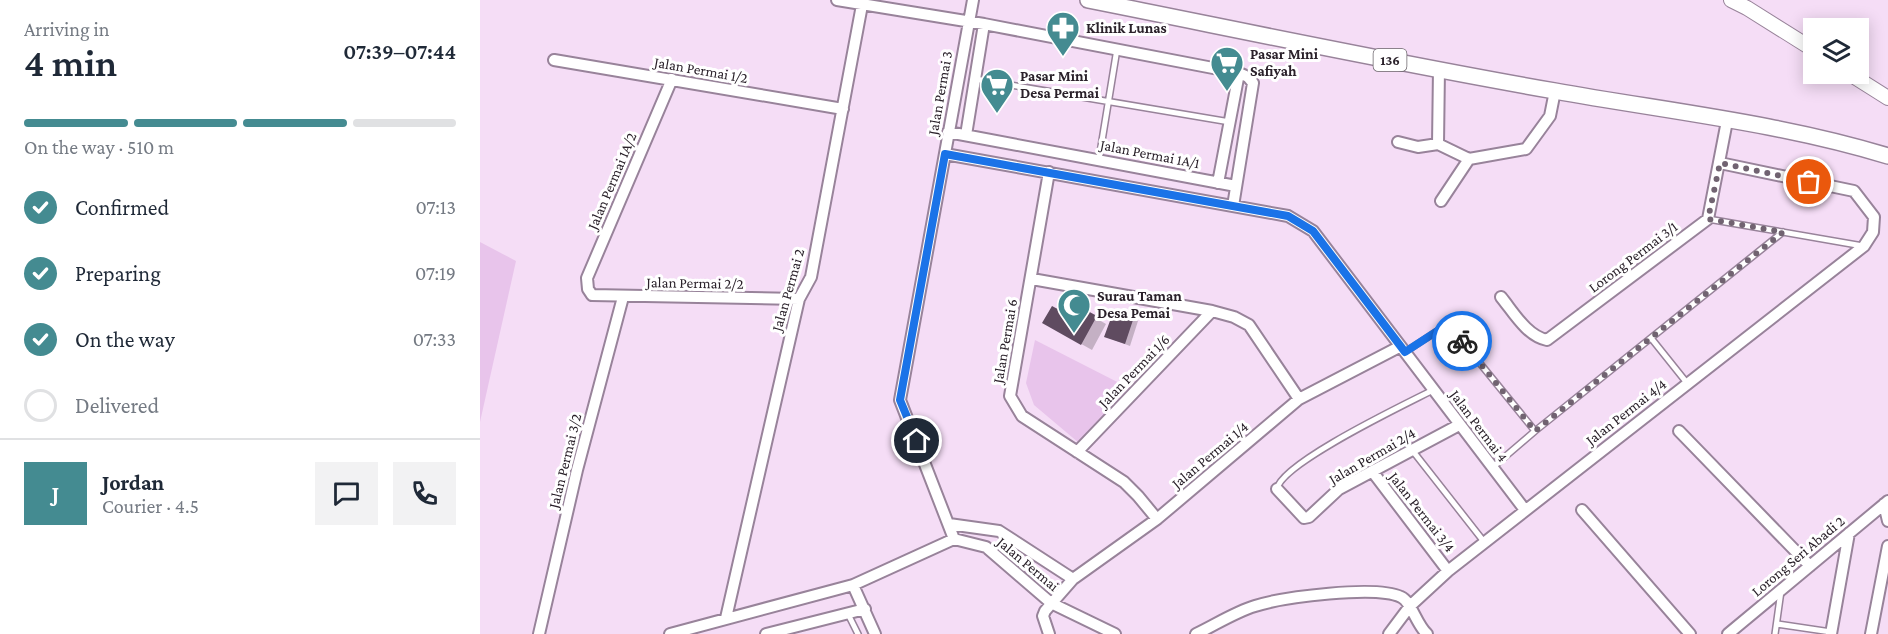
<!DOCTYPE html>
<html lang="en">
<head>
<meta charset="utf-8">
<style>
  :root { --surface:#fff; --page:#f2f2f3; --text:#1f2937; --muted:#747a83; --line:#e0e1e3; --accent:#448b91 }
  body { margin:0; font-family:"Crimson Pro",serif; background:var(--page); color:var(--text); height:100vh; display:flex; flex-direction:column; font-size:22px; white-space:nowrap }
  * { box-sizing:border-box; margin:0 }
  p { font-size:20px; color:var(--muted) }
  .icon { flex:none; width:33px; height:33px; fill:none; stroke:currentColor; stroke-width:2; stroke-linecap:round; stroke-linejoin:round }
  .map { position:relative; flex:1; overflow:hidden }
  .side { display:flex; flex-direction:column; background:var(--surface); width:480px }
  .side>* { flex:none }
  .fabs { position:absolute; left:1323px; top:18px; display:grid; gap:12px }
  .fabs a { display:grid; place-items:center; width:66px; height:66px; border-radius:0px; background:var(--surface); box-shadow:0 3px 15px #0003; font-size:30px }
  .pin { position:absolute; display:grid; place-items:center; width:51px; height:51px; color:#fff; margin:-26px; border:3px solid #fff; border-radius:50%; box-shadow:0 2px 6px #0007 }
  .courier { position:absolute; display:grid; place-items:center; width:60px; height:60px; margin:-30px; border:4px solid #1a73e8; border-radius:50%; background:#fff; color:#222; box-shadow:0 2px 8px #0007 }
  .head em { font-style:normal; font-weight:600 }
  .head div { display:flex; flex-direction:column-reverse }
  .head { display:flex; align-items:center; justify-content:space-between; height:102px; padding:0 24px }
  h1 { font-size:39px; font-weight:600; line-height:45px }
  .bar { display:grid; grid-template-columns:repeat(4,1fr); gap:9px 6px; align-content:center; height:72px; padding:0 24px }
  .bar i { height:8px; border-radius:4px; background:var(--line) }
  .bar .active { background:var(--accent) }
  .bar p { grid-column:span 4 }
  .line { display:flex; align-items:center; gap:15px; padding:0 24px; border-top:2px solid var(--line) }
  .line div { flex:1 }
  .round { display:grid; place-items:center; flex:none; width:63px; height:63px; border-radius:0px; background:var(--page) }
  ol { padding:0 24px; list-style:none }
  li { display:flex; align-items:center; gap:18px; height:66px }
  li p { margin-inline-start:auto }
  li .icon { padding:6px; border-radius:50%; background:var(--accent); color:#fff; stroke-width:4 }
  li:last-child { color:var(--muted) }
  li i { width:33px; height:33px; border:3px solid var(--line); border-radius:50% }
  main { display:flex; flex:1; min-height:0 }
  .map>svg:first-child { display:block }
  .green { fill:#e8c4eb }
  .shadow { fill:#0003 }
  .building { fill:#5f4b60 }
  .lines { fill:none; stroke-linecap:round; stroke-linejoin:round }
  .service-casing { stroke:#98839a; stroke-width:8 }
  .minor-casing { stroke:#98839a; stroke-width:14 }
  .secondary-casing { stroke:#98839a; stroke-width:16 }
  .primary-casing { stroke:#98839a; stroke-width:18 }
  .service { stroke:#fff; stroke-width:5 }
  .minor { stroke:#fff; stroke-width:10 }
  .secondary { stroke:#fff; stroke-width:14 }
  .primary { stroke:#fff; stroke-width:15 }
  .done { stroke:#716371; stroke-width:6; stroke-dasharray:0 10.8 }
  .route { stroke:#1a73e8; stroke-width:8 }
  .labels { text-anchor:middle; stroke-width:6; stroke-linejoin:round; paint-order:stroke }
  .shield { fill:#fff; stroke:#6a646a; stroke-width:1.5 }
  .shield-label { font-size:14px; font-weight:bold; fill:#2a212a }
  .poi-label { font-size:15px; font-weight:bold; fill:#2a212a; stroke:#fff; text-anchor:start }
  .street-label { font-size:15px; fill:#2a212a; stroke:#fff }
</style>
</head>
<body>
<main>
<section class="side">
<div class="head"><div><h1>4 min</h1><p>Arriving in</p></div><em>07:39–07:44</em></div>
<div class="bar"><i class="active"></i><i class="active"></i><i class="active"></i><i></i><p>On the way · 510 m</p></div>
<ol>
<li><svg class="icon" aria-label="check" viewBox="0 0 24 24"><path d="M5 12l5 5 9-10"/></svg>Confirmed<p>07:13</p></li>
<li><svg class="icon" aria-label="check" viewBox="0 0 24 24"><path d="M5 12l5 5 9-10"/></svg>Preparing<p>07:19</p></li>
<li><svg class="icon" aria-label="check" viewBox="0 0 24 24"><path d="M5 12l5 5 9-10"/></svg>On the way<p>07:33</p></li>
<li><i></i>Delivered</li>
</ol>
<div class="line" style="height:108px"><b class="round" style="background:var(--accent);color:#fff">J</b><div><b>Jordan</b><p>Courier · 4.5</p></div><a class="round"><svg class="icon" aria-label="chat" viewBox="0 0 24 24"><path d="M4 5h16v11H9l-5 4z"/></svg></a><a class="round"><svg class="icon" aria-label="phone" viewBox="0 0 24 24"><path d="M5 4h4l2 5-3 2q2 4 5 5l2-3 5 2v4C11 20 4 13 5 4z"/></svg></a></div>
</section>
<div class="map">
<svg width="1408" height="634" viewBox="0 0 1408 634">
  <rect width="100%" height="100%" fill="#f5ddf6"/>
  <path class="green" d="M0,242l36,19 -36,161z
    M555,340l96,49 -52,54 -45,-38 -8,-22z"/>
  <path class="shadow" d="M593,305l33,19 -14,26 -48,-27 23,-7z
    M653,319l5,2 -8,25 -24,-9z"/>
  <path class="building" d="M593,303l24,13 -16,29 -39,-22 10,-17 15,8z
    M634,310l20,7 -9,27 -21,-7z"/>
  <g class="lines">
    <defs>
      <path id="service" d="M495,79l255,43
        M619,159l18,-110
        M1228,219l155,27
        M1171,338l36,45
        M925,352l43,-28 87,107
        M932,450l73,93
        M1013,467l42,-36 248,-199
        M797,489c4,-26 129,-85 156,-99
        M368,614l10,20
        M1297,624l54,8
        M1295,634l6,-43"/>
      <path id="minor" d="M357,0l147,24 255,49 9,4 5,6 -20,123
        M74,60l289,49
        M192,79l-85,199 1,11 4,6 207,4
        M468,132l288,54
        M486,135l18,-111
        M918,142l20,5 20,-3 31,15
        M958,144l1,-75
        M465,154l343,62 25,15 212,279
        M569,172l-39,224 12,20 102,66 14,14 19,23
        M738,183l21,-110
        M961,201l28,-42 57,-10 24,-33 5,-25
        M552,279l180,32 22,6 15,8 50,74
        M1021,297c13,16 26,39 46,43l161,-121 19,-98
        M1199,431l131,135
        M597,452l135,-141
        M892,471l76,100
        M797,489l27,29 5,-1 30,-28 120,-64
        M1404,504l4,17
        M1102,510l108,124
        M469,524l50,7 74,48
        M474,539l-54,-139 73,-400
        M373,585l22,49
        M246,618l73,-319 12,-22 51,-272
        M59,634l38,-164 46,-173
        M190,634l183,-49 101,-46 32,8 65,56 64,31
        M286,634l99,-25
        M569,634l-6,-18 2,-5 28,-32 84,-60 142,-120 100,-52
        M716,634c19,-9 39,-22 59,-28 28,-9 121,-21 146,-9 10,4 15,27 26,37
        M909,634l21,-28 38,-35 416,-325 9,-14 1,-15 -20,-26 -134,-28
        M1248,634l160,-133
        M1351,634l18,-101
        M1391,634l17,-88"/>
      <path id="secondary" d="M1251,0l16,8 67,42
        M1370,74l38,24"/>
      <path id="primary" d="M608,0c156,31 311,64 467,91 111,20 225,32 333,65"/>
    </defs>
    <use href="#service" class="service-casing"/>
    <use href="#minor" class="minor-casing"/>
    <use href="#secondary" class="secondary-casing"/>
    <use href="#primary" class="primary-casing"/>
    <use href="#service" class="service"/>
    <use href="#minor" class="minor"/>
    <use href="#secondary" class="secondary"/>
    <use href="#primary" class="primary"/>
  </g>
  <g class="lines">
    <path class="done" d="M982,341l73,90 248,-199 -75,-13 12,-56 89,19"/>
    <path class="route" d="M437,441l-17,-41 45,-246 343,62 25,15 92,121 43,-28 14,17"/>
  </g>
  <defs>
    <symbol id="pharmacy-pin" viewBox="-11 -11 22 30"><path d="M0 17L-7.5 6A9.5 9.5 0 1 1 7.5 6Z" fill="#448b91" stroke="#fff"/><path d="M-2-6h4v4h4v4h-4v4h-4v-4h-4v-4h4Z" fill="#fff"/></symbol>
    <symbol id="supermarket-pin" viewBox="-11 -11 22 30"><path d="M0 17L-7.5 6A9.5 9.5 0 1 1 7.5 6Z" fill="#448b91" stroke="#fff"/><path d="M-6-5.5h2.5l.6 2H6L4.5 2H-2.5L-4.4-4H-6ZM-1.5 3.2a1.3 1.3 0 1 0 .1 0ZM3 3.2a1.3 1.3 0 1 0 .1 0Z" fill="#fff"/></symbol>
    <symbol id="mosque-pin" viewBox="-11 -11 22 30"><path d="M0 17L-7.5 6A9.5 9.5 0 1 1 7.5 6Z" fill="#448b91" stroke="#fff"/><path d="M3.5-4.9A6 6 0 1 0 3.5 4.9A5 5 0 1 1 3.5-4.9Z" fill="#fff"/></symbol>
  </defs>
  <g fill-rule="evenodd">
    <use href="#pharmacy-pin" x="564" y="9" width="38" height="52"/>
    <use href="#supermarket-pin" x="728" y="44" width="38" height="52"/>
    <use href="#supermarket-pin" x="498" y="66" width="38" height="52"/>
    <use href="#mosque-pin" x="575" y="286" width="38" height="52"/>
  </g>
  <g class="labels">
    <rect class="shield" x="893.5" y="49" width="33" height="22" rx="4.5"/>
    <g class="shield-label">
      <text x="910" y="65">136</text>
    </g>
    <g class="poi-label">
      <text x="606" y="33">Klinik Lunas</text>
      <text x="770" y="59">Pasar Mini<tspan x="770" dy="17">Safiyah</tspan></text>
      <text x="540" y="81">Pasar Mini<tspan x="540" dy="17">Desa Permai</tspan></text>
      <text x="617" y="301">Surau Taman<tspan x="617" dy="17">Desa Pemai</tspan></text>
    </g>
    <g class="street-label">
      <text transform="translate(221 70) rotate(10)" y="5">Jalan Permai 1/2</text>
      <text transform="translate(460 93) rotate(-80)" y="5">Jalan Permai 3</text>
      <text transform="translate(670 154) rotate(11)" y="5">Jalan Permai 1A/1</text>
      <text transform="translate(132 181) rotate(-67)" y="5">Jalan Permai 1A/2</text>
      <text transform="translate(1153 257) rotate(-37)" y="5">Lorong Permai 3/1</text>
      <text transform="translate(215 283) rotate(1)" y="5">Jalan Permai 2/2</text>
      <text transform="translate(308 290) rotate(-74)" y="5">Jalan Permai 2</text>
      <text transform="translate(525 341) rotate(-80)" y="5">Jalan Permai 6</text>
      <text transform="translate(654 371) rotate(-46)" y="5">Jalan Permai 1/6</text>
      <text transform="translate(1146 412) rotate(-38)" y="5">Jalan Permai 4/4</text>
      <text transform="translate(999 426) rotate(53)" y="5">Jalan Permai 4</text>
      <text transform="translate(730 455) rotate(-40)" y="5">Jalan Permai 1/4</text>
      <text transform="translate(892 456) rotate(-30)" y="5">Jalan Permai 2/4</text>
      <text transform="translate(85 461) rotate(-76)" y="5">Jalan Permai 3/2</text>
      <text transform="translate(942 512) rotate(52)" y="5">Jalan Permai 3/4</text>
      <text transform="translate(1318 556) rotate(-40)" y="5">Lorong Seri Abadi 2</text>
      <text transform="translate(548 564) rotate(40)" y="5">Jalan Permai</text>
    </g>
  </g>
</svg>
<div class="fabs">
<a><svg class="icon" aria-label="layers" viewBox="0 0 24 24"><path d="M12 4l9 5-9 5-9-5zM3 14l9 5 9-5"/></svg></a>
</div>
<div class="pin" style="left:1329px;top:182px;background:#ea580c"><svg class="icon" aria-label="bag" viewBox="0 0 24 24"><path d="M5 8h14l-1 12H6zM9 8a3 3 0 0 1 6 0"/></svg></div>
<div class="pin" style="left:437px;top:441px;background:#1f2937"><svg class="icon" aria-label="home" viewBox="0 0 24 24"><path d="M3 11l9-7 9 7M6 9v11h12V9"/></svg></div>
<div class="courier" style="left:982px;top:341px"><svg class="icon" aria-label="bike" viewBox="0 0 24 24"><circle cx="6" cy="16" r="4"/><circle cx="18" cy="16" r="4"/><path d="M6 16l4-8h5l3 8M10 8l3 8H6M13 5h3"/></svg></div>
</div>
</main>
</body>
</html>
